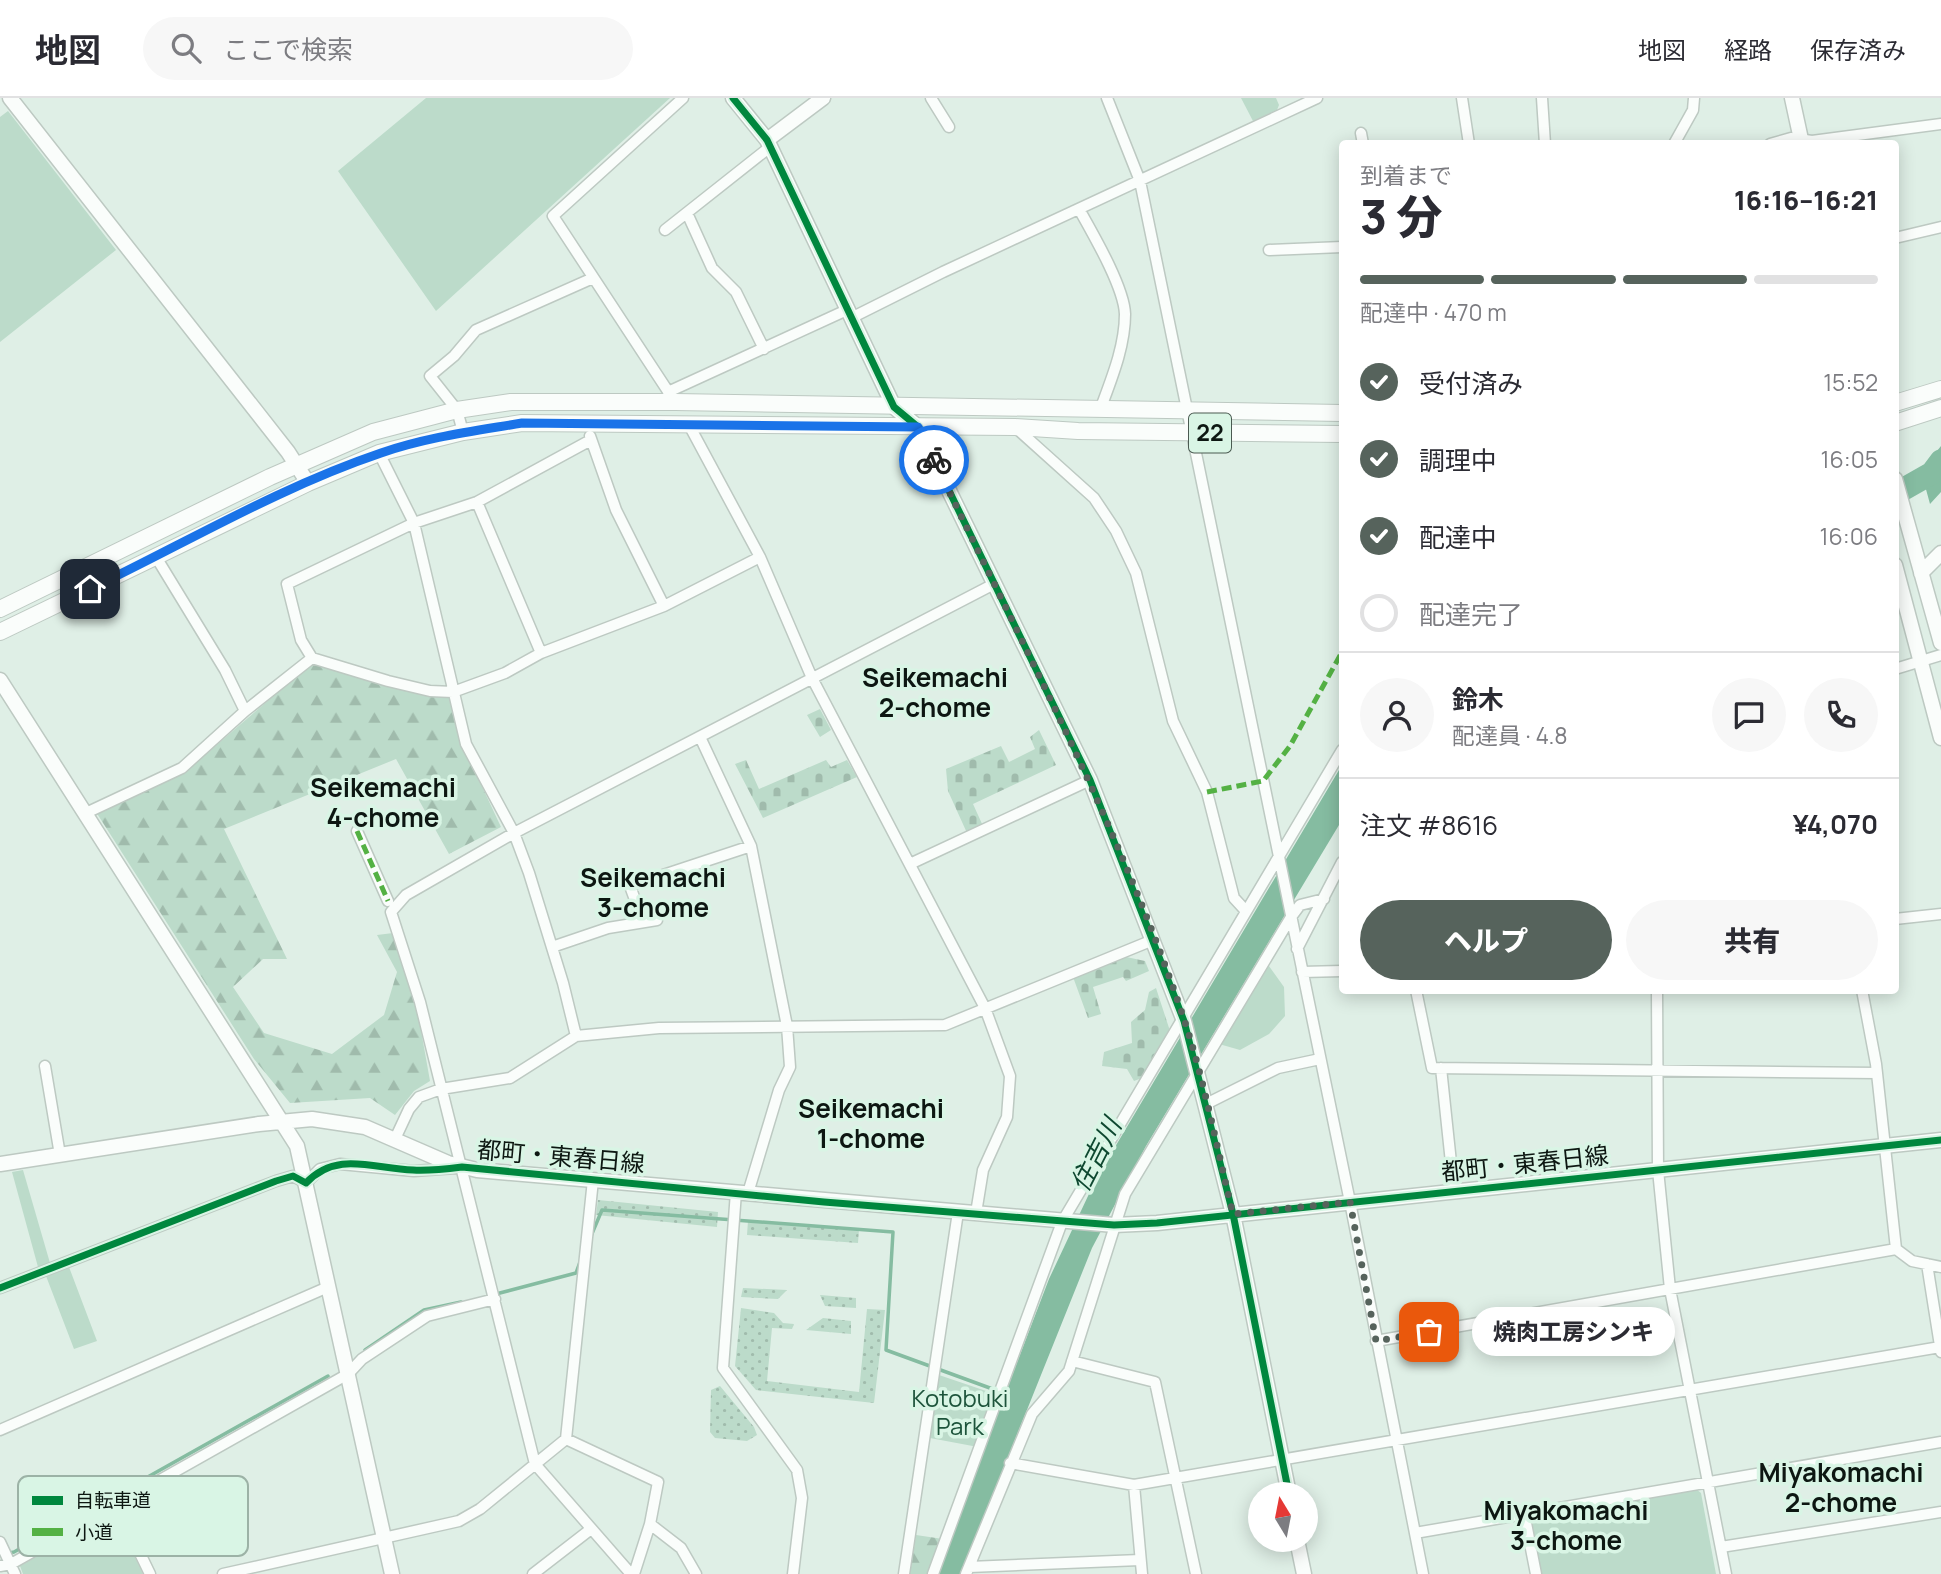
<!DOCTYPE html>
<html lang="ja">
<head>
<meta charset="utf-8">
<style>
  :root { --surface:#fff; --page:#f7f7f7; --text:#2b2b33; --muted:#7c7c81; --line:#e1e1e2; --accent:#56635c }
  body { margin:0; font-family:Manrope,"Noto Sans JP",sans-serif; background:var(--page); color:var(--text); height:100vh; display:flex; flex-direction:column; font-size:26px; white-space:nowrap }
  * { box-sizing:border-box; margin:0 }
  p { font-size:23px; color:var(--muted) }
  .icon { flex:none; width:38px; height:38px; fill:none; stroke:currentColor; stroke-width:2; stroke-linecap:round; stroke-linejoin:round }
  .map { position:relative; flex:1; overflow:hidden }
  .panel { position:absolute; left:1339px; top:42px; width:560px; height:854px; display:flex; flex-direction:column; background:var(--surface); border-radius:7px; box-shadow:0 4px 18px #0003 }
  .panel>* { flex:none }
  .needle { width:46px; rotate:350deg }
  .controls { position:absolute; left:1248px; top:1384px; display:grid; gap:14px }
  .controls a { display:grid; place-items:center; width:70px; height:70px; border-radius:50%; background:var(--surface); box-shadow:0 4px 18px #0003; font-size:35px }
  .pin { position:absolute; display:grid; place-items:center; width:60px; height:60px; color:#fff; margin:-30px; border-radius:14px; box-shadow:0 4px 10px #0006 }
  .courier { position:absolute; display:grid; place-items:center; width:70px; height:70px; margin:-35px; border:5px solid #1a73e8; border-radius:50%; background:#fff; color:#222; box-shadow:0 2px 9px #0007 }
  .bubble { position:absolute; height:49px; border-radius:24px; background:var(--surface); box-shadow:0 4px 18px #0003; font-size:23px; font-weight:800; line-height:49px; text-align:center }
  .head em { font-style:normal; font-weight:800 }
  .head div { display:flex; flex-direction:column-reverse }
  .head { display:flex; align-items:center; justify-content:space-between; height:119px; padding:0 21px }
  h1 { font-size:46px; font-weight:800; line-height:52px }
  .bar { display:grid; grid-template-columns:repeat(4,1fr); gap:10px 7px; align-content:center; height:84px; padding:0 21px }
  .bar i { height:9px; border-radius:5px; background:var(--line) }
  .bar .selected { background:var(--accent) }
  .bar p { grid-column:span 4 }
  .line { display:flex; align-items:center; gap:18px; padding:0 21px; border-top:2px solid var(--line) }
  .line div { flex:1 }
  .round { display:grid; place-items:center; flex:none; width:74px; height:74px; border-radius:37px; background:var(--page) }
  ol { padding:0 21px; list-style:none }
  li { display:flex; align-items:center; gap:21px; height:77px }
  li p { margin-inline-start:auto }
  li .icon { padding:7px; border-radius:50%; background:var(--accent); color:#fff; stroke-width:4 }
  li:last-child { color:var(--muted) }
  li i { width:38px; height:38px; border:4px solid var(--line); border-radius:50% }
  .action { display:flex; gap:14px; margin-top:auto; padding:14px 21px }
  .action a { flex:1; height:80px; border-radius:42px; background:var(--accent); color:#fff; font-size:28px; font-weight:800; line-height:80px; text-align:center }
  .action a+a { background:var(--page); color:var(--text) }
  header { display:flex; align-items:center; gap:42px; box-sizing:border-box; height:98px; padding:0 35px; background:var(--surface); border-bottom:2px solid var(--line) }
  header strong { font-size:33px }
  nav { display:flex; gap:38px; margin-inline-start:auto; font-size:24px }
  .search { width:490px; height:63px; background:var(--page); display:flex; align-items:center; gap:18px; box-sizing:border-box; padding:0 24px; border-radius:38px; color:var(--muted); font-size:26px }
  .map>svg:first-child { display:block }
  .grass { fill:url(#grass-dots) }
  .forest { fill:url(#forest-firs) }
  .cemetery { fill:url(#cemetery-stones) }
  .green { fill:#bcdbca }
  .water { fill:#85bca1 }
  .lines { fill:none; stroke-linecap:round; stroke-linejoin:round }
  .stream { stroke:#85bca1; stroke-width:3.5 }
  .river { stroke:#85bca1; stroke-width:23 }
  .street-casing { stroke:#bdc9c2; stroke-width:13 }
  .secondary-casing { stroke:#bdc9c2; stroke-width:17 }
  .primary-casing { stroke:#bdc9c2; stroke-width:18 }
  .street { stroke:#fafdfb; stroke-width:10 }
  .secondary { stroke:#fafdfb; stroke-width:14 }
  .primary { stroke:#fafdfb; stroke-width:16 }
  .quiet { stroke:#54b144; stroke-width:5; stroke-dasharray:10 5; stroke-linecap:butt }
  .cycleway-casing { stroke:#d9f5e5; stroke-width:11 }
  .cycleway { stroke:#00873e; stroke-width:7 }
  .done { stroke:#56635c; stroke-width:7; stroke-dasharray:0 12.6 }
  .route { stroke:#1a73e8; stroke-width:9 }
  .labels { text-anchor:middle; stroke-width:7; stroke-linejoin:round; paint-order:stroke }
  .shield { fill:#d9f5e5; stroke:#4a5a51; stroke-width:2 }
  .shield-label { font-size:23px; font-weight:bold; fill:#0d1712 }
  .street-label { font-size:24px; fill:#0d1712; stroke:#d9f5e5 }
  .park-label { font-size:24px; fill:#1d543b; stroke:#d9f5e5 }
  .neighbourhood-label { font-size:26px; font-weight:bold; fill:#0d1712; stroke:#d9f5e5 }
  .water-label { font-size:26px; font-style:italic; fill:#0e4830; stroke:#d9f5e5 }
  .key { fill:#d9f5e5; stroke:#9cb2a6; stroke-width:2 }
  .key-label { font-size:19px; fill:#0d1712 }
</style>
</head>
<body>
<header>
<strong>地図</strong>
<div class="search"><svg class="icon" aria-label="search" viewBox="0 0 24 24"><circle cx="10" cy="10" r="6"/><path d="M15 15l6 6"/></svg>ここで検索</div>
<nav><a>地図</a><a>経路</a><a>保存済み</a></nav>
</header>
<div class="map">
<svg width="1941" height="1476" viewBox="0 0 1941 1476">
  <defs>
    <pattern id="grass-dots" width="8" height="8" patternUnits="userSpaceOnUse" patternTransform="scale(1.75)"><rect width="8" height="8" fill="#bcdbca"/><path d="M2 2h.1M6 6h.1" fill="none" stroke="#a0bbac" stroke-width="1.8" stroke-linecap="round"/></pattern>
    <pattern id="forest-firs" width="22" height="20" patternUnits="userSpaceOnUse" patternTransform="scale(1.75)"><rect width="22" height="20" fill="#bcdbca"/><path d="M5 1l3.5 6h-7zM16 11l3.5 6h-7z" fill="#a0bbac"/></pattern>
    <pattern id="cemetery-stones" width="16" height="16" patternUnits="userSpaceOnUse" patternTransform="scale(1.75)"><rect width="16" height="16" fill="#bcdbca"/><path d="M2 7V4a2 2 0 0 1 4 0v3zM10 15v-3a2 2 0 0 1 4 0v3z" fill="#a0bbac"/></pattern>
  </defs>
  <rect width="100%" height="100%" fill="#dfefe6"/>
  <path class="grass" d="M598,1102l120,12 -1,15 -121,-12z
    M748,1123l111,8 -1,14 -111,-8z
    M743,1190l44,2 -9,9 -37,-2z
    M820,1197l36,3v10l-31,-2z
    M741,1210l33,5 9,10 11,1 -2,5 -20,-1 -5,53 92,11 8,-83 18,1 -11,93 -118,-13 -21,-24z
    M823,1220l28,3v13l-45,-4z
    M720,1288l34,41 3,8 -10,6 -32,-3 -5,-6 1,-42z"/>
  <path class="forest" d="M313,564l136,33 15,53 37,79 -52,27 -53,-95 -172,70 63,130h-24l-30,28 31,46 68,21 52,-39 13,-43 -20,-37 16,-2 24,75 13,73 -16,10 -19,24 -25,-17 -80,5 -36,-44 -158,-247 88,-39z
    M916,1437l27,4 -14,35h-19z"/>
  <path class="cemetery" d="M820,611l11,21 -11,7 -13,-22z
    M1039,632l17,35 -83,39 10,22 -16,7 -19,-42 -2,-22 55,-23 8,16 26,-13 -5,-12z
    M746,662l13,29 67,-29 5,7 16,-7 10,17 -94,41 -28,-54z
    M1117,857l28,6 4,10 -23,10 -3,-4 -30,10 8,27 -13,4 -15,-41z
    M1156,890l14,43 -28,47 -8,3 -7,-12 -25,-3 2,-14 28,-9 -1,-21 14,-12 4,-18z"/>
  <path class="green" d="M426,0h244l-234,213 -98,-140z
    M1241,0h35l3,7 -2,5 -24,11z
    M8,13l108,139 -116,92v-225z
    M1266,864l18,25 1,29 -16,18 -29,16 -21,-6z
    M23,1072l27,93 -12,4 -26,-95z
    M69,1169l28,74 -23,8 -28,-73z
    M936,1276l59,20 -17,53 -48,-9z
    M1696,1391l5,4 15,81h-175l-9,-52 3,-5z
    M114,1416l29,60h-120l-3,-8z"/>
  <path class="water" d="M1941,348v46l-11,12 -9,-33z
    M1342,667v55l-196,326 -54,102 -131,326h-25l113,-295 47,-100z"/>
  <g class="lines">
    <path class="stream" d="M591,1138l11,-26 291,22 -7,118 123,45
      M496,1196l80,-21 4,-11
      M365,1252l59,-40 37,-8
      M0,1457l14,-3 314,-176"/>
    <path class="river" d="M1895,396l37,-21 9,-12"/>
    <defs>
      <path id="street" d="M931,0l18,29
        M1107,0l33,83 210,1021 73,372
        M1462,0l7,46
        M1542,0l3,46
        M1361,35l2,11
        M1674,46l19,-34 1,-12
        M1770,46l21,-6 21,3 129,-17
        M1079,111c14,25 45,78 46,105 0,33 -14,66 -25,96
        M687,115l25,55 24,24 28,57
        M665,132l105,-83
        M1895,140l46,-11
        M1269,152l73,-3
        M853,219l90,-45 374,-174
        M668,294l181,-83
        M675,304l-122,-186 130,-118
        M689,327l71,132 52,121 173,330 25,68 -3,41 -24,53 -7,43
        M1015,329l79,71 22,33 20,42 37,148 34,71 27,106 11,12
        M463,334l-6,-22 -27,-34 24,-20 22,-26 117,-52
        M590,338l26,74 48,96
        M379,355l35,70 52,221 48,89 15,40 34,110 13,53
        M477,404l64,151
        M156,459l69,113 20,41
        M312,560l-11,-18 -14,-56 127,-61 63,-21 112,-61
        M1895,571l46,-14
        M700,639l51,109 36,180 3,41 -11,23 -31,103
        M86,715l96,-45 63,-57 67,-53 76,23 42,10 23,1 52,-19 36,-20 123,-47 96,-49
        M357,733l31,70
        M912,765l178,-83
        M1895,821l46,-5
        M552,849l56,-19 49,-8 -4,-9 -15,-3 -8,-22 121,-40
        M1297,851l45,-87
        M1302,874l40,-1
        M1416,892l16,78 445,5
        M1657,892l1,180 12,119 56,285
        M1862,892l14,74 20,185 16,12 29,6
        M45,968l15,89
        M1441,970l13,123
        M1206,1006l72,-36 42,-9
        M395,1041l14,-30 10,-12 22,-8 69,-11 66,-42 83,-8 286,-3 208,-85
        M736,1094l-13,176 74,102 5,28 -9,76
        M1927,1166l14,88
        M0,1190l276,-107 17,-5 13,7 14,-14 20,-5 74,7 42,-3
        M1376,1243l520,-92
        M1072,1263l83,21 41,192
        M0,1332l328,-143
        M566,1341l92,43 -8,42
        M1010,1365l124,22 806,-138
        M1134,1387l8,89
        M116,1406l34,70
        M1524,1415l12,61
        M1415,1435l526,-91
        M0,1444l15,32
        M1721,1449l220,-35
        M0,1468l11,-2 337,-190 14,-15 65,-43 68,-17
        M969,1469l171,-7
        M223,1476l236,-53 21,-12 86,-70 27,-259
        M533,1476l58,-45
        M631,1476l-96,-110 -115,-462 -29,-90 15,-17 108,-62 480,-249
        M634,1476l16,-50 31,24 15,26
        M904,1476l54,-362
        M933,1476l129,-352 280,-472
        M966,1476l66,-160 37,-43 56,-177 166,-277 9,-12 24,-6"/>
      <path id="secondary" d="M10,0l278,354 20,31
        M733,0l34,42 127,267 24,20 172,353 94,241 49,193 56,280
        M1792,0l10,46
        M767,42l56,-42
        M1895,381l46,164
        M1895,467l46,173
        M1921,475l20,-20
        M0,582l297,466 95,428
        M0,1066l259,-40 53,-5 53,8 83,36 29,7 637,55 43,-2 784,-83
        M1297,1442l7,34"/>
      <path id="primary" d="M1895,305l46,-14
        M1895,325l46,-15
        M0,511l270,-132 103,-45 84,-22 54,-8h164l667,11
        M0,534l308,-149 71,-30 84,-21 59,-9 493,4 63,4 264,3"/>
    </defs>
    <use href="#street" class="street-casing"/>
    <use href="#secondary" class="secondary-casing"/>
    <use href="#primary" class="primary-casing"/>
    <use href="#street" class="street"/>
    <use href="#secondary" class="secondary"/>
    <use href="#primary" class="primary"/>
    <path class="quiet" d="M1207,694l56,-11 27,-35 52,-94
      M357,733l31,70"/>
    <defs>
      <path id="cycleway" d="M733,0l34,42 127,267 24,20 172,353 94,241 49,193 56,280
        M0,1190l276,-107 17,-5 13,7c31,-33 68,-14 107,-13 16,1 33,-1 49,-3l362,35 290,23 43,-2 784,-83"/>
    </defs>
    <use href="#cycleway" class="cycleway-casing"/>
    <use href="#cycleway" class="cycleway"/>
  </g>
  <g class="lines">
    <path class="done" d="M934,362c88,184 185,365 250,559 21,64 33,130 49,195l117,-12 26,139 53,-9"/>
    <path class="route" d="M90,491c96,-46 190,-102 291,-136 46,-16 94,-22 141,-30l396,4 16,33"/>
  </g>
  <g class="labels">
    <rect class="shield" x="1189" y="315.5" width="42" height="39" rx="5"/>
    <g class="shield-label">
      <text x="1210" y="343">22</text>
    </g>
    <g class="street-label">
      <text transform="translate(561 1059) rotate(5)" y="8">都町・東春日線</text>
      <text transform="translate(1525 1066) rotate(-6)" y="8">都町・東春日線</text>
    </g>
    <g class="park-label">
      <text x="960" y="1309">Kotobuki<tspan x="960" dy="28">Park</tspan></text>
    </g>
    <g class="neighbourhood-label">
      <text x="935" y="589">Seikemachi<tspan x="935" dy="30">2-chome</tspan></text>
      <text x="383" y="699">Seikemachi<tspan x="383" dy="30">4-chome</tspan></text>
      <text x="653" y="789">Seikemachi<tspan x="653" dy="30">3-chome</tspan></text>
      <text x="871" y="1020">Seikemachi<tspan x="871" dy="30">1-chome</tspan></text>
      <text x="1841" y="1384">Miyakomachi<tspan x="1841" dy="30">2-chome</tspan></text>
      <text x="1566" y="1422">Miyakomachi<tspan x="1566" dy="30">3-chome</tspan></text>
    </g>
    <g class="water-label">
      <text transform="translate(1096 1057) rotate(-63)" y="9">住吉川</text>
    </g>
  </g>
  <rect x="18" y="1378" width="230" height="80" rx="10" class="key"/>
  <rect x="32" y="1398" width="31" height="9" fill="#00873e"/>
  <rect x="32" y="1430" width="31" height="8" fill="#54b144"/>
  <g class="key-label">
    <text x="75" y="1409">自転車道</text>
    <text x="75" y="1441">小道</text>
  </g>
</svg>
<div class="controls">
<a><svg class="needle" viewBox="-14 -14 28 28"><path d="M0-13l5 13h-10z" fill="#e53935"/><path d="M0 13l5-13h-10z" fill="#7c7c81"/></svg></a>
</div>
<div class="pin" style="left:1429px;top:1234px;background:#ea580c"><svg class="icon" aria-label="bag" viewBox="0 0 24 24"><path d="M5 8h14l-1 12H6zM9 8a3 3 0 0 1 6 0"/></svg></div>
<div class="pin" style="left:90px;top:491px;background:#1f2937"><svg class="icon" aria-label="home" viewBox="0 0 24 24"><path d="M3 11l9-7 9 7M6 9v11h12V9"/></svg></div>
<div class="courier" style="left:934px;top:362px"><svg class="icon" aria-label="bike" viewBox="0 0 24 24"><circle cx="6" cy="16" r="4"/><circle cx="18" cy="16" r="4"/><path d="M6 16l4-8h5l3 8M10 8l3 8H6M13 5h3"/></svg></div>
<div class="bubble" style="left:1472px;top:1209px;width:203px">焼肉工房シンキ</div>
<section class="panel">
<div class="head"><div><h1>3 分</h1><p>到着まで</p></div><em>16:16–16:21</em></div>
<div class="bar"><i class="selected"></i><i class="selected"></i><i class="selected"></i><i></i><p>配達中 · 470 m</p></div>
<ol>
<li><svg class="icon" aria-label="check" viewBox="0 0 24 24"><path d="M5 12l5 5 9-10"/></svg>受付済み<p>15:52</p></li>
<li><svg class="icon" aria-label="check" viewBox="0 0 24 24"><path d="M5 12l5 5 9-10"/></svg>調理中<p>16:05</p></li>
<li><svg class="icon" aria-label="check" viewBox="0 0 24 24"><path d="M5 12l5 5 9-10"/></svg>配達中<p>16:06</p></li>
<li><i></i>配達完了</li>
</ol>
<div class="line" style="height:126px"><a class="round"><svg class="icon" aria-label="person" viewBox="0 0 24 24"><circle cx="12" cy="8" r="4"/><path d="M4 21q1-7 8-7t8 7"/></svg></a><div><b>鈴木</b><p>配達員 · 4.8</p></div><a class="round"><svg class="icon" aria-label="chat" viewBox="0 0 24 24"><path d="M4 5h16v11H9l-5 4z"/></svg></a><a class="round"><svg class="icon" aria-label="phone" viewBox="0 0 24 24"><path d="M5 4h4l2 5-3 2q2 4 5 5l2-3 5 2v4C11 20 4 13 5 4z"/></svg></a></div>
<div class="line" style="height:91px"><div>注文 #8616</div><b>¥4,070</b></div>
<div class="action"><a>ヘルプ</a><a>共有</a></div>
</section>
</div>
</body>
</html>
